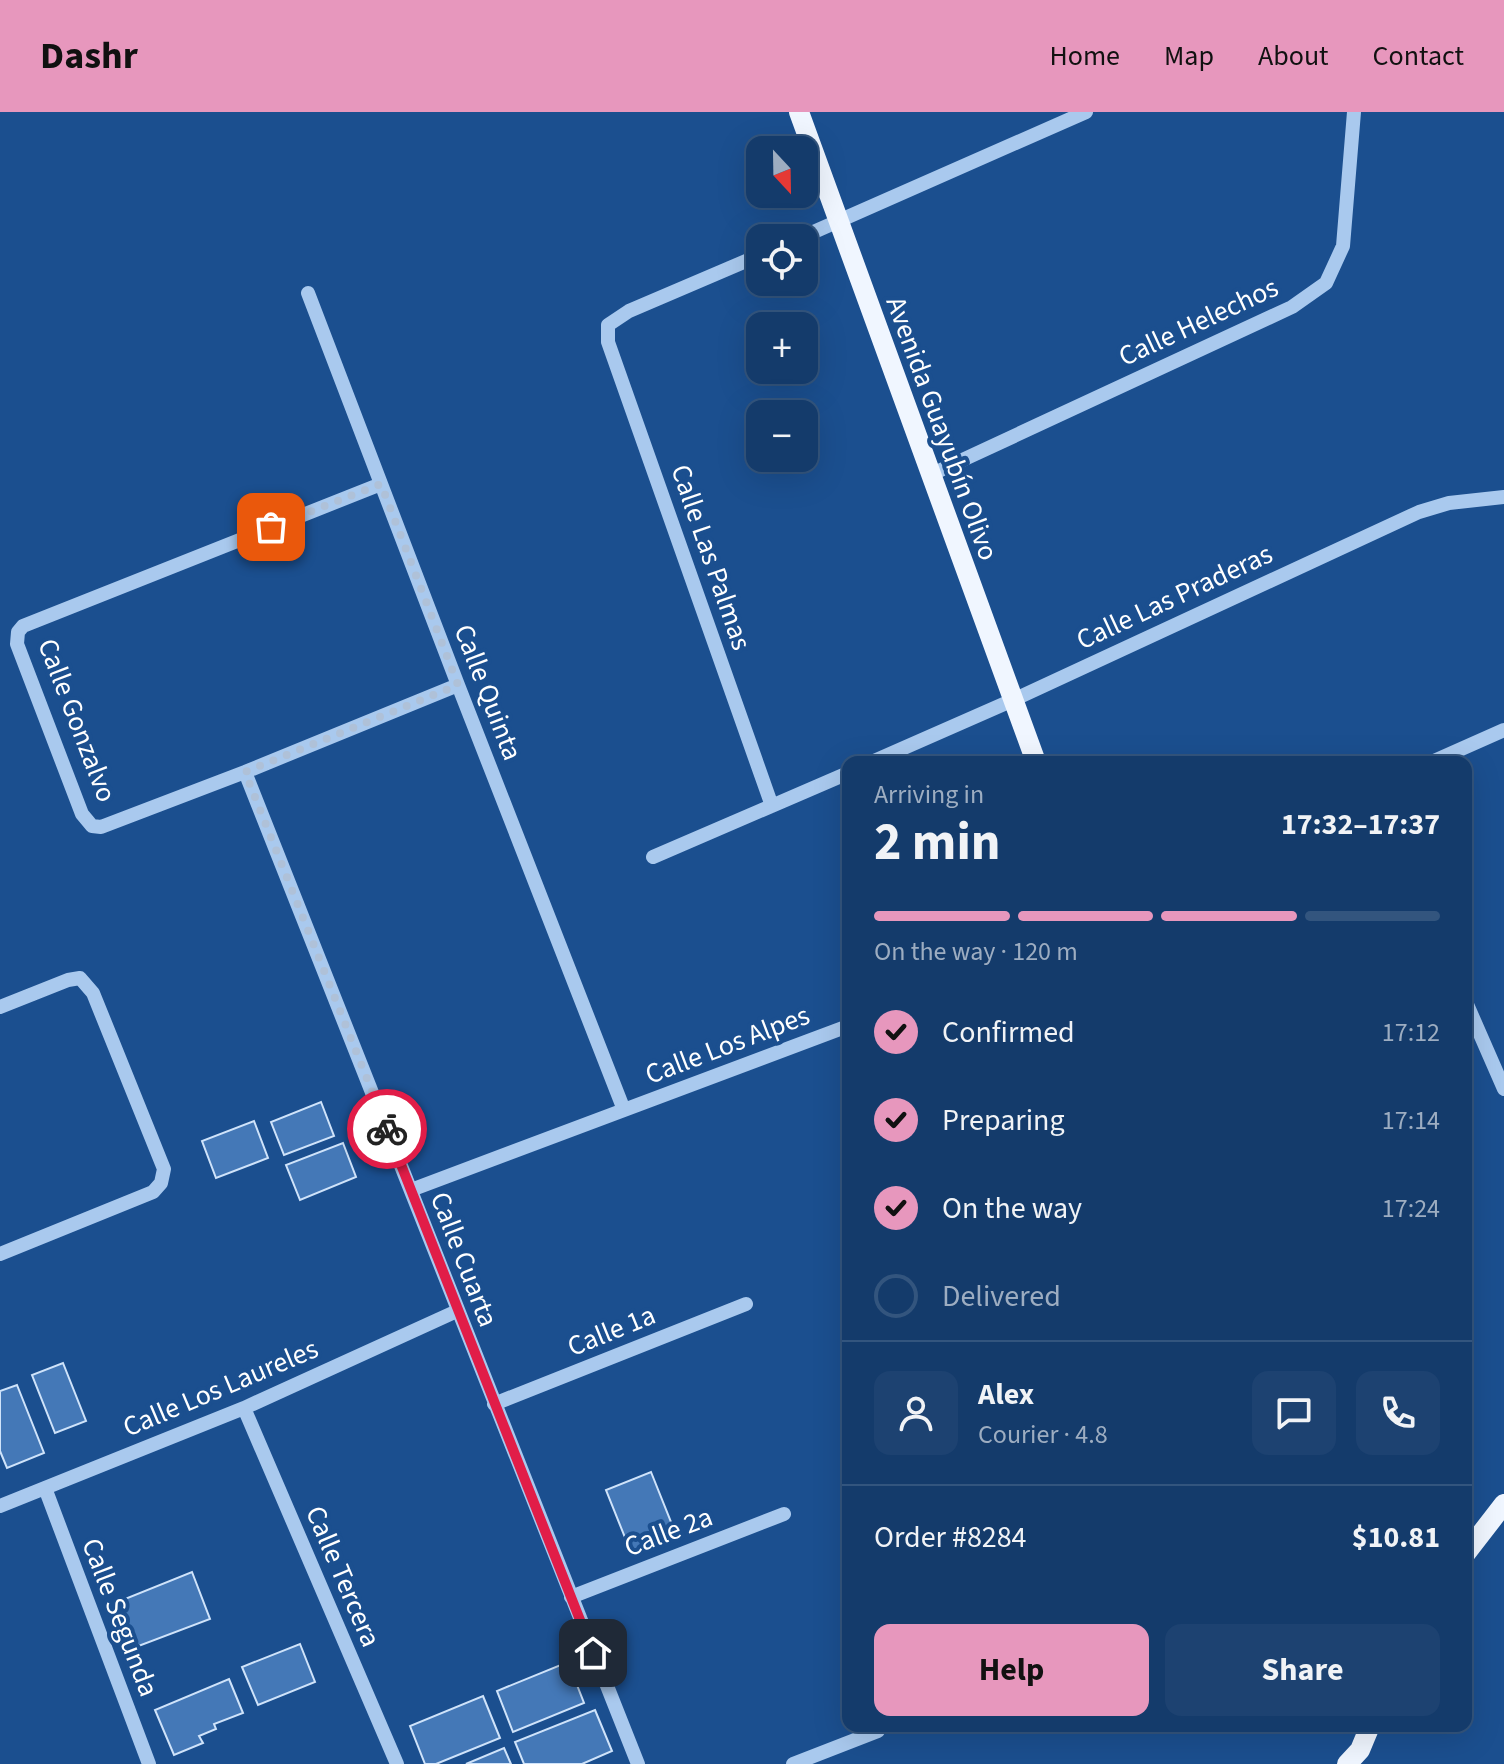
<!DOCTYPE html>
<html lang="en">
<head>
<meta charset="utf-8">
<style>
  :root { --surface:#143b6b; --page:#1d4271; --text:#f1f3f6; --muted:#9dadc1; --line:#33557e; --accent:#e797bd }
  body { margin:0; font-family:"Source Sans 3",sans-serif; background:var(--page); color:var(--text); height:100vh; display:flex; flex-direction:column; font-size:30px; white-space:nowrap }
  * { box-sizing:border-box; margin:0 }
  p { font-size:26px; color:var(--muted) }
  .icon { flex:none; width:44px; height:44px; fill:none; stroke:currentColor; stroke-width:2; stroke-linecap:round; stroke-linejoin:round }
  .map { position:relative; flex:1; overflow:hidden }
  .sheet { position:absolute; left:842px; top:644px; width:630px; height:976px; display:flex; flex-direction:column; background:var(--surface); border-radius:16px; box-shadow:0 8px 32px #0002,0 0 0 2px var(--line) }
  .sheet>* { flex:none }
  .needle { width:52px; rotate:158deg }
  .fabs { position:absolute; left:746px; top:24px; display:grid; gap:16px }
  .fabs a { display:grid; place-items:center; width:72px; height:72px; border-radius:16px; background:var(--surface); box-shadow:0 8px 32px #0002,0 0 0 2px var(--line); font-size:40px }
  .pin { position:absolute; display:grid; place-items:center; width:68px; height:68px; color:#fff; margin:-34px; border-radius:16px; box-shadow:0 4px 12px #0006 }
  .courier { position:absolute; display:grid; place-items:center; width:80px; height:80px; margin:-40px; border:6px solid #e11d48; border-radius:50%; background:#fff; color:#222; box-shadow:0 2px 10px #0007 }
  .head em { font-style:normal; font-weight:700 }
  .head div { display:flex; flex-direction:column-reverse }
  .head { display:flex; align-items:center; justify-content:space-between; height:136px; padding:0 32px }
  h1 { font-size:52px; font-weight:700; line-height:60px }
  .bar { display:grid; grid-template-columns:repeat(4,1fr); gap:12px 8px; align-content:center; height:96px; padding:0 32px }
  .bar i { height:10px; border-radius:6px; background:var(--line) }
  .bar .on { background:var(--accent) }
  .bar p { grid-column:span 4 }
  .line { display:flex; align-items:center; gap:20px; padding:0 32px; border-top:2px solid var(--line) }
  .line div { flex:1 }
  .round { display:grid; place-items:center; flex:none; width:84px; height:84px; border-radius:16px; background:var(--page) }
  ol { padding:0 32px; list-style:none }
  li { display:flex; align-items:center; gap:24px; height:88px }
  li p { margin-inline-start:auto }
  li .icon { padding:8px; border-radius:50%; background:var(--accent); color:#111; stroke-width:4 }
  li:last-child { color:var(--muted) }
  li i { width:44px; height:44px; border:4px solid var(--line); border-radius:50% }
  .cta { display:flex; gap:16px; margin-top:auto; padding:16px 32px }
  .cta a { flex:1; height:92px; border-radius:16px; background:var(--accent); color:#111; font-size:32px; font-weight:700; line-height:92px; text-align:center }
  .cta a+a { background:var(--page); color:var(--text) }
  header { display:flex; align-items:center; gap:48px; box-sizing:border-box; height:112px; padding:0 40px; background:var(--accent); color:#111 }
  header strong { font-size:38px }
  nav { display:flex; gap:44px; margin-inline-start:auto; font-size:28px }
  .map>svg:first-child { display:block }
  .building { fill:#4478b7; stroke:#cfe3fa; stroke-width:2 }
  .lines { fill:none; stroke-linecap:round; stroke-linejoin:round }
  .minor { stroke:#a9c9ee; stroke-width:14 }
  .major { stroke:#f0f6ff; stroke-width:20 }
  .done { stroke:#afc1d8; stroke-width:8; stroke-dasharray:0 14.4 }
  .route { stroke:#e11d48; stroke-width:10 }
  .labels { text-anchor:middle; stroke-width:8; stroke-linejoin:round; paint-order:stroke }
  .street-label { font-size:28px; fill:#fff; stroke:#1b4f8f }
</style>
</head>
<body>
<header>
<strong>Dashr</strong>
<nav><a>Home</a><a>Map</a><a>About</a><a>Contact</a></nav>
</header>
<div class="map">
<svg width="1504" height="1652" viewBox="0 0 1504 1652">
  <rect width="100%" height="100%" fill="#1b4f8f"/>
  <path class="building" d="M321,990l13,34 -50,19 -13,-33z
    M254,1009l14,37 -52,20 -14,-37z
    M343,1031l13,34 -56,23 -14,-35z
    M63,1251l23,58 -31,12 -23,-58z
    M17,1273l27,68 -37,15 -7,-17v-60z
    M651,1360l26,65 -45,18 -26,-65z
    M192,1460l18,47 -82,31 -18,-45z
    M300,1532l15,38 -57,23 -16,-38z
    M568,1550l16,41 -71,29 -16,-41z
    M229,1567l14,34 -29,11 2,5 -17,7 4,7 -29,12 -19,-45z
    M483,1584l17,42 -64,26h-11l-15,-38z
    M595,1598l17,41 -30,13h-58l-9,-22z
    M504,1636l7,16h-45z"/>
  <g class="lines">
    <path class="minor" d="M800,126l286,-126
      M760,143l-131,56 -21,14v17l164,464
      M308,181l150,392 166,425
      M930,363l362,-168 34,-24 17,-37 11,-134
      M381,372l-358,142 -5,6 -1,12 65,170 10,12 9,1 144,-55 213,-87
      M872,650l141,-62 406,-188 30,-9 55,-6
      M1432,650l72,-32
      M245,660l393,992
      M653,745l195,-84
      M1466,890l38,87
      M0,895l68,-27 12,-2 13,15 71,176 -3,14 -8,9 -153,62
      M411,1078l437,-164
      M494,1292l252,-100
      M244,1296l153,356
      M45,1376l104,276
      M0,1394l244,-98 213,-97
      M571,1485l213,-83
      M793,1652l85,-33"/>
    <path class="major" d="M799,0l237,650
      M1466,1441l38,-49
      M1347,1652l13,-14 10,-24"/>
  </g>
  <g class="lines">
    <path class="done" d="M271,415l110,-43 77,201 -213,87 142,357"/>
    <path class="route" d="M387,1017l206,524"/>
  </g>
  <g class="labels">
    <g class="street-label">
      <text transform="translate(1198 209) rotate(-25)" y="10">Calle Helechos</text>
      <text transform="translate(943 316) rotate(70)" y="10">Avenida Guayubín Olivo</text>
      <text transform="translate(712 445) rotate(71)" y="10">Calle Las Palmas</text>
      <text transform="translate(1174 484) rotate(-25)" y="10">Calle Las Praderas</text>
      <text transform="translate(489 580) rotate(69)" y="10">Calle Quinta</text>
      <text transform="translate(78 608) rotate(69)" y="10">Calle Gonzalvo</text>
      <text transform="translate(727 932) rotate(-21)" y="10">Calle Los Alpes</text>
      <text transform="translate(465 1147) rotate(69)" y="10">Calle Cuarta</text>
      <text transform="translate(611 1218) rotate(-22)" y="10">Calle 1a</text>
      <text transform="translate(220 1275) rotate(-23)" y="10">Calle Los Laureles</text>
      <text transform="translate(668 1419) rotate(-21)" y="10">Calle 2a</text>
      <text transform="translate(344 1464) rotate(67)" y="10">Calle Tercera</text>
      <text transform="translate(121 1505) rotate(69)" y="10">Calle Segunda</text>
    </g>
  </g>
</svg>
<div class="fabs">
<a><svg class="needle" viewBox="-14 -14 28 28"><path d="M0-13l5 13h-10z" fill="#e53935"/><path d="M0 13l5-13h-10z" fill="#9dadc1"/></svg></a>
<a><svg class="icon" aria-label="locate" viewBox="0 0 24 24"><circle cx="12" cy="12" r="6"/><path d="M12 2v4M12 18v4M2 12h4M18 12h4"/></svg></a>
<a>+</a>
<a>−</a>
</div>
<div class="pin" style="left:271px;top:415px;background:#ea580c"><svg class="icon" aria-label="bag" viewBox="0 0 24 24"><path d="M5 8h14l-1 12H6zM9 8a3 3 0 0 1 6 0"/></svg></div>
<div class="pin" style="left:593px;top:1541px;background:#1f2937"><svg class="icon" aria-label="home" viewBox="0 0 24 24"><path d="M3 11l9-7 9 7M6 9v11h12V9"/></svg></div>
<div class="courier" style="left:387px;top:1017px"><svg class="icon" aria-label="bike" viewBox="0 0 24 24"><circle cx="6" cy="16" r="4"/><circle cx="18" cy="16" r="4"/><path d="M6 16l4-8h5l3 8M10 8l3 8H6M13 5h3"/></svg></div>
<section class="sheet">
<div class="head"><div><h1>2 min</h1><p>Arriving in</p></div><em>17:32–17:37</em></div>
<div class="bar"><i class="on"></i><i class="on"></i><i class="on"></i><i></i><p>On the way · 120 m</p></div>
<ol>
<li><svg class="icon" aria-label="check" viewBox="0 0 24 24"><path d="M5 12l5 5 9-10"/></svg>Confirmed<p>17:12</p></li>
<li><svg class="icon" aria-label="check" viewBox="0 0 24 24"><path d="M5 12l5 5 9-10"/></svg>Preparing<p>17:14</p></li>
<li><svg class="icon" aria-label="check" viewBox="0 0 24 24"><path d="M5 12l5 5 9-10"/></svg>On the way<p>17:24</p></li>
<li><i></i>Delivered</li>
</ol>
<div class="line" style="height:144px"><a class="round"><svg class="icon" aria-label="person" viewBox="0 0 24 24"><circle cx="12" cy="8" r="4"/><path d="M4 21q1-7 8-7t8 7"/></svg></a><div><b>Alex</b><p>Courier · 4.8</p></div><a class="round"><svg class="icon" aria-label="chat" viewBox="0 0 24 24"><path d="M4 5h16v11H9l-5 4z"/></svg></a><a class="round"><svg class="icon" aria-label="phone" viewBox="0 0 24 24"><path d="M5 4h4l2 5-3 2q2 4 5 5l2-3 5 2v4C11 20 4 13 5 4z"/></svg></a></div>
<div class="line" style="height:104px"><div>Order #8284</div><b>$10.81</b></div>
<div class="cta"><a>Help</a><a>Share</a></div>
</section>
</div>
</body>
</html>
